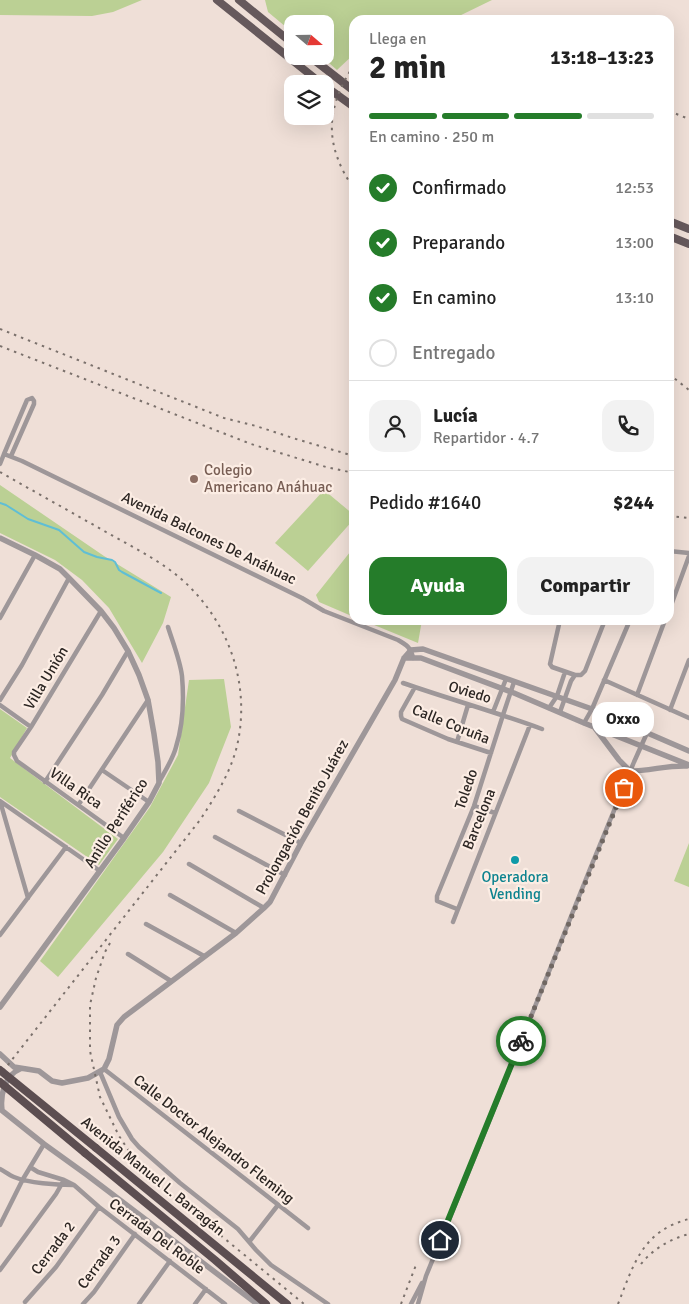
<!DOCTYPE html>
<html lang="es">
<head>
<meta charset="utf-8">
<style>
  :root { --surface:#fff; --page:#f2f2f2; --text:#222; --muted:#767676; --line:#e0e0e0; --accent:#257c2a }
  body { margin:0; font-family:Signika,sans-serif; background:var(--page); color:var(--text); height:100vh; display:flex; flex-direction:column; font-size:19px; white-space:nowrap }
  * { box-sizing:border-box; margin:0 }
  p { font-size:16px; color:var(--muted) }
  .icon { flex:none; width:28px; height:28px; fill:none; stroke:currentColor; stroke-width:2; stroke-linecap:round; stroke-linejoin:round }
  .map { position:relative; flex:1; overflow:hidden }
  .sheet { position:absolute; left:349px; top:15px; width:325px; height:610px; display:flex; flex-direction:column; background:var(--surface); border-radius:15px; box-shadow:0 5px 20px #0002 }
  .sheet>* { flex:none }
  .needle { width:32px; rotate:110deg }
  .controls { position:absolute; left:284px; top:15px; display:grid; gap:10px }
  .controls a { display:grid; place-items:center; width:50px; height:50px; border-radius:10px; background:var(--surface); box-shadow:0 5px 20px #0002; font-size:25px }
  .pin { position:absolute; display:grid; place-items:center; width:42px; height:42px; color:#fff; margin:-21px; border:2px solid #fff; border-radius:50%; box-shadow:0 1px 5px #0007 }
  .courier { position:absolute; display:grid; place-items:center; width:50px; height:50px; margin:-25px; border:4px solid #257c2a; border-radius:50%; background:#fff; color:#222; box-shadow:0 1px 6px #0007 }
  .bubble { position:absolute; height:35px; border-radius:15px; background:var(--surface); box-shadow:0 5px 20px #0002; font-size:16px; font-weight:700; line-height:35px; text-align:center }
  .headline em { font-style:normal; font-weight:700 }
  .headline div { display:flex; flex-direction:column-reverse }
  .headline { display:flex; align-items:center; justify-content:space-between; height:85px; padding:0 20px }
  h1 { font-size:32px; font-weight:700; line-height:38px }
  .bar { display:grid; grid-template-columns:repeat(4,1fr); gap:8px 5px; align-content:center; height:60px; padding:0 20px }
  .bar i { height:6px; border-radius:4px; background:var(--line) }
  .bar .selected { background:var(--accent) }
  .bar p { grid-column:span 4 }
  .line { display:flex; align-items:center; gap:12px; padding:0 20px; border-top:1px solid var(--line) }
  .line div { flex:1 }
  .round { display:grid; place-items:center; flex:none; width:52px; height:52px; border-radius:15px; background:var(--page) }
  ol { padding:0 20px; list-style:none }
  li { display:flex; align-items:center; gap:15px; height:55px }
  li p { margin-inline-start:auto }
  li .icon { padding:5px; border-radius:50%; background:var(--accent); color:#fff; stroke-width:4 }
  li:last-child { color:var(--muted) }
  li i { width:28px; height:28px; border:2px solid var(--line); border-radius:50% }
  .action { display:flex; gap:10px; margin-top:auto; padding:10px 20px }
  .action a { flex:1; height:58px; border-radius:15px; background:var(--accent); color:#fff; font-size:20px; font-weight:700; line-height:58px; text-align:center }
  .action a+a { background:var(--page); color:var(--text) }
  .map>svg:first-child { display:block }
  .green { fill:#bbd094 }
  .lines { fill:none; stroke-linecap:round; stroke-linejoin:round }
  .stream { stroke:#5fbed5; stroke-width:2 }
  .minor { stroke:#9e9799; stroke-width:4.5 }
  .tertiary { stroke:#9e9799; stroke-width:5.5 }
  .primary { stroke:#66595c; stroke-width:8 }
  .trunk { stroke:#5c4e51; stroke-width:8 }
  .rail { stroke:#7b716c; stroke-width:2; stroke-dasharray:2.5 5; stroke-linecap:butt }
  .trunk-bridge { stroke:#5c4e51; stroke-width:8 }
  .done { stroke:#706762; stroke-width:5; stroke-dasharray:0 9 }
  .route { stroke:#257c2a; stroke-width:6 }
  .education-dot { fill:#8d6e63; stroke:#fcede4; stroke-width:2 }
  .culture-dot { fill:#0f9aa8; stroke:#fcede4; stroke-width:2 }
  .labels { text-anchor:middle; stroke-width:4.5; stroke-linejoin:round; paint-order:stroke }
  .education-label { font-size:15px; fill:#785e54; stroke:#fcede4; text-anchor:start }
  .street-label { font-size:15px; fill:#2c2623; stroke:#fcede4 }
  .culture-label { font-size:15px; fill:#0d838f; stroke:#fcede4 }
</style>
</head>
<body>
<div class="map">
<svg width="689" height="1304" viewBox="0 0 689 1304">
  <rect width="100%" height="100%" fill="#efdfd7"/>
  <path class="green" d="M0,0h142l-29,12 -21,4 -92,-1z
    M265,0h227l-39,19 -19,1h-80v34l-17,16 -16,-14h4v-32h-33v8l-24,-20z
    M0,485l104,71 67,41 -8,26 -21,40 -33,-55 -27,-28 -27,-20 -55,-27z
    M324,490l30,25v4l-46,52 -33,-28z
    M354,547v70l-35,-15 -3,-7z
    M362,620h60l-4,23z
    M224,679l7,48 -22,56 -46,69 -105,125 -18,-16 110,-154 28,-52 11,-75z
    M0,709l27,19 -17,30 108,81 -19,26 -99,-68z
    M689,843v44l-15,-6z"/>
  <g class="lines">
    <path class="stream" d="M0,503l6,2 22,14 31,11 25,22 13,5 15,3 3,2 4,8 3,2 39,21"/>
    <path class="minor" d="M4,454l23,-54 5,-2 2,3v3l-23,52
      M0,464l4,-10 18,7 280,137 22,13 74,29c9,5 13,8 15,18
      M669,551l20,2
      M101,611l-70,116 -17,25v3l3,6 107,77
      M669,611l20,-55
      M0,618l35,-63
      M560,620l-10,44 2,3 23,8
      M604,680l85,38
      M403,683c46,16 93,29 139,46
      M415,687l-14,25v4l1,3 46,20 43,14
      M637,695l28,-75
      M0,700l22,-35 47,-87
      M0,705l31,22
      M549,708l8,-12 8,-24
      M670,710l19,-50
      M493,712l13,-33
      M560,712l11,-31 4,-6h6l4,-4 20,-51
      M584,723l8,-14 38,-89
      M457,742l11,-37
      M102,770l47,32
      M45,782l57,-87 26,-44
      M159,782c6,-11 14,-23 17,-35 7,-22 8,-48 6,-71 -2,-16 -9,-33 -14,-49
      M0,801l100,70
      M0,801l28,97
      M79,804l69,-104
      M474,806l21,7
      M239,811l62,32
      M215,837l70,38
      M189,864l75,44
      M170,895l66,38
      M457,909l-20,-8v-5l37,-90 29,-91 11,-33
      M453,922l77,-197
      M146,924l58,32
      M0,935l66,-88
      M128,954l43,27
      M104,1069l204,159
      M100,1072l19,45 13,22 7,8 41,36 58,46 18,21 15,15 57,39
      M30,1167l8,5 26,8 10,5 25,22 126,97
      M0,1169c4,2 9,6 14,8 15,6 42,8 59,8
      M0,1225l23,-46 21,-35
      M249,1242l29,-37
      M0,1270l56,-76 8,-14
      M25,1302l31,-35 43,-60
      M83,1304l11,-12 41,-58
      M139,1304l31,-43
      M195,1304l11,-15
      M411,1304l11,-21
      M418,1304l8,-28 54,-132 110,-275 44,-107 13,-29"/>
    <path class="tertiary" d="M0,538l35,17 25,14 9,9 32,33 13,17 14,23 11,24 9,25 6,34 4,28 1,21 -10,19 -25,36 -124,169
      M404,658h17l93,35 70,30 105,42
      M595,728l24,32 11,11c20,0 38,-6 57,-5
      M0,1054l14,13 25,4 13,10 10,2 26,-5 16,-9 5,-10 8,-34 7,-8 112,-84 28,-25 6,-6 31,-59 94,-163 9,-22 7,-8 12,-1 169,60 97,42
      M0,1109l44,35 43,31 170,129
      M2,1110c-2,-15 3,-35 18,-41"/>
    <path class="primary" d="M217,0l105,84
      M239,0l53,43
      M309,56l45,35
      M325,86l29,21
      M669,221l20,8
      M669,236l20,8"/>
    <path class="trunk" d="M96,1148l191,156
      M85,1153l130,107 51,44"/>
    <path class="rail" d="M354,65c-29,44 -30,80 0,124
      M669,111l20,8
      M0,329l224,89 32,8 40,13 58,17
      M0,346l251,98 75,23 28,6
      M669,374l20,16
      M0,472c35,20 71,40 106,60 23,13 47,25 68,41 52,41 78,108 63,173 -7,28 -22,51 -37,74l-200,255
      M669,516l20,2
      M110,943l-5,9 -9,26 -6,27v46l10,46 19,39 16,24 27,27 142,117
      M641,1264c12,-15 29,-25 48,-30
      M401,1304l15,-39
      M618,1304c16,-40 24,-73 71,-85"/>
    <path class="trunk-bridge" d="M0,1070l96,78
      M0,1082l85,71"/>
  </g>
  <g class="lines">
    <path class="done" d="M521,1041l103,-253"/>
    <path class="route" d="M440,1240l81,-199"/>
  </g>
  <circle class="education-dot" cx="194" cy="479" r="5"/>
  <circle class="culture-dot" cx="515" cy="860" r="5"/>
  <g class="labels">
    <g class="education-label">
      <text x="204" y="475">Colegio<tspan x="204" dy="17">Americano Anáhuac</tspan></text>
    </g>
    <g class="street-label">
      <text transform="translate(209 538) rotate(26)" y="5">Avenida Balcones De Anáhuac</text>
      <text transform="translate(46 678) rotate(-59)" y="5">Villa Unión</text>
      <text transform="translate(470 692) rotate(17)" y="5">Oviedo</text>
      <text transform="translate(451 724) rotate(22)" y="5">Calle Coruña</text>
      <text transform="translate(76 788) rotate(35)" y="5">Villa Rica</text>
      <text transform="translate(466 789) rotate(-71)" y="5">Toledo</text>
      <text transform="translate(302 817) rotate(-61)" y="5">Prolongación Benito Juárez</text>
      <text transform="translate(479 819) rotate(-68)" y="5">Barcelona</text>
      <text transform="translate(116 823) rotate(-57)" y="5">Anillo Periférico</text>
      <text transform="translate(214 1139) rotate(38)" y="5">Calle Doctor Alejandro Fleming</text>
      <text transform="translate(153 1176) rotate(39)" y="5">Avenida Manuel L. Barragán</text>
      <text transform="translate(157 1236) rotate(37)" y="5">Cerrada Del Roble</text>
      <text transform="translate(53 1248) rotate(-53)" y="5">Cerrada 2</text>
      <text transform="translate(99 1262) rotate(-54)" y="5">Cerrada 3</text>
    </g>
    <g class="culture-label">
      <text x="515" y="882">Operadora<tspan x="515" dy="17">Vending</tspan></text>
    </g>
  </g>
</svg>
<div class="controls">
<a><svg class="needle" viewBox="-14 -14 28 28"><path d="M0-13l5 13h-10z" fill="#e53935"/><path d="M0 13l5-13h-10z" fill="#767676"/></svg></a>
<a><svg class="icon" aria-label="layers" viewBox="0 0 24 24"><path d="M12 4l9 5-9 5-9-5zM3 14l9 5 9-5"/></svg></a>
</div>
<div class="pin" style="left:624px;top:788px;background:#ea580c"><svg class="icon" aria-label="bag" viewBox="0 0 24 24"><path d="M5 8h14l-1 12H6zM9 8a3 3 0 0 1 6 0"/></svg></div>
<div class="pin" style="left:440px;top:1240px;background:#1f2937"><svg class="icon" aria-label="home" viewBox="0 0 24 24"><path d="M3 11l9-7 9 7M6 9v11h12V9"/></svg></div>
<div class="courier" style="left:521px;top:1041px"><svg class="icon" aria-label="bike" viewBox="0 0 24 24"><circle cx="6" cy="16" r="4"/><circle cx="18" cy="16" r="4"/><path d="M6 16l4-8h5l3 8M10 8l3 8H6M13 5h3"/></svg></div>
<div class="bubble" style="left:592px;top:702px;width:62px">Oxxo</div>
<section class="sheet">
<div class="headline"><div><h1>2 min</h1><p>Llega en</p></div><em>13:18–13:23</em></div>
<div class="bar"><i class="selected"></i><i class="selected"></i><i class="selected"></i><i></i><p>En camino · 250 m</p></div>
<ol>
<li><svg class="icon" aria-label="check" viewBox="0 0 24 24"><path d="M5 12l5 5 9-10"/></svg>Confirmado<p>12:53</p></li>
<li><svg class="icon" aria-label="check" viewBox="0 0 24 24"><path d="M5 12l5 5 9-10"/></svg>Preparando<p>13:00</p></li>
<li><svg class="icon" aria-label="check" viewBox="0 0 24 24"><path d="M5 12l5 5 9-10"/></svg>En camino<p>13:10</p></li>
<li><i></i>Entregado</li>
</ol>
<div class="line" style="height:90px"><a class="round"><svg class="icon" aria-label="person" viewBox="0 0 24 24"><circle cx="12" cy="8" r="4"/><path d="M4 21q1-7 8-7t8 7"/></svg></a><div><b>Lucía</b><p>Repartidor · 4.7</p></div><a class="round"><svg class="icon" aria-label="phone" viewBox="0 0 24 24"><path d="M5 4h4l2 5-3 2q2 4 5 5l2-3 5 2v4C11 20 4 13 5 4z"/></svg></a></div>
<div class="line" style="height:65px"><div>Pedido #1640</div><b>$244</b></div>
<div class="action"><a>Ayuda</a><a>Compartir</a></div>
</section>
</div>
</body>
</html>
